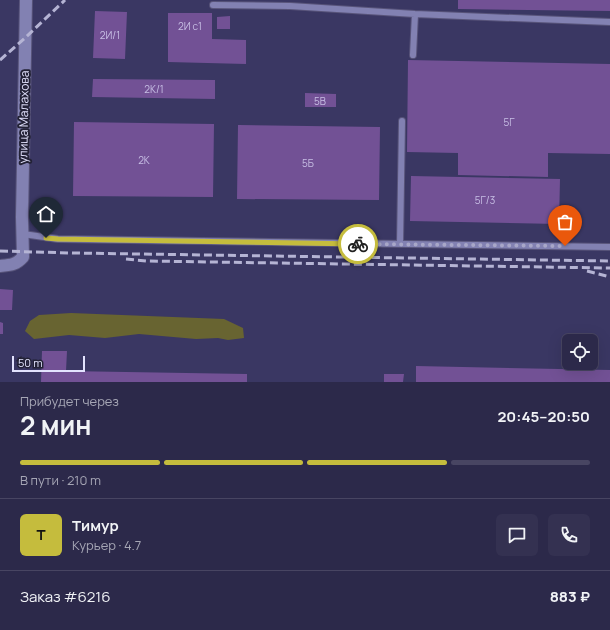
<!DOCTYPE html>
<html lang="ru">
<head>
<meta charset="utf-8">
<style>
  :root { --surface:#2c294a; --page:#343151; --text:#f1f3f6; --muted:#a6a6b5; --line:#484562; --accent:#c5bc3d }
  body { margin:0; font-family:Manrope,sans-serif; background:var(--page); color:var(--text); height:100vh; display:flex; flex-direction:column; font-size:15px; white-space:nowrap }
  * { box-sizing:border-box; margin:0 }
  p { font-size:13px; color:var(--muted) }
  .icon { flex:none; width:22px; height:22px; fill:none; stroke:currentColor; stroke-width:2; stroke-linecap:round; stroke-linejoin:round }
  .map { position:relative; height:382px; overflow:hidden }
  .panel { display:flex; flex-direction:column; background:var(--surface); flex:1 }
  .panel>* { flex:none }
  .fabs { position:absolute; left:562px; top:334px; display:grid; gap:8px }
  .fabs a { display:grid; place-items:center; width:36px; height:36px; border-radius:6px; background:var(--surface); box-shadow:0 4px 16px #0002,0 0 0 1px var(--line); font-size:20px }
  .scale { position:absolute; left:12px; bottom:10px; width:73px; box-sizing:border-box; padding-left:4px; border:2px solid #e3e3fe; border-top:0; font-size:11px; line-height:14px; white-space:nowrap; color:#e3e3fe; -webkit-text-stroke:3px #232236; paint-order:stroke }
  .pin { position:absolute; display:grid; place-items:center; width:34px; height:34px; color:#fff; margin:-41px -17px; border-radius:50% 50% 50% 0; rotate:-45deg; box-shadow:0 0 4px #0007 }
  .pin .icon { rotate:45deg }
  .courier { position:absolute; display:grid; place-items:center; width:40px; height:40px; margin:-20px; border:3px solid #c5bc3d; border-radius:50%; background:#fff; color:#222; box-shadow:0 1px 5px #0007 }
  .overview em { font-style:normal; font-weight:700 }
  .overview div { display:flex; flex-direction:column-reverse }
  .overview { display:flex; align-items:center; justify-content:space-between; height:68px; padding:0 20px }
  h1 { font-size:26px; font-weight:700; line-height:30px }
  .bar { display:grid; grid-template-columns:repeat(4,1fr); gap:6px 4px; align-content:center; height:48px; padding:0 20px }
  .bar i { height:5px; border-radius:3px; background:var(--line) }
  .bar .selected { background:var(--accent) }
  .bar p { grid-column:span 4 }
  .line { display:flex; align-items:center; gap:10px; padding:0 20px; border-top:1px solid var(--line) }
  .line div { flex:1 }
  .round { display:grid; place-items:center; flex:none; width:42px; height:42px; border-radius:6px; background:var(--page) }
  .map>svg:first-child { display:block }
  .green { fill:#686431 }
  .building { fill:#725195 }
  .lines { fill:none; stroke-linecap:round; stroke-linejoin:round }
  .service-casing { stroke:#58547a; stroke-width:8 }
  .minor-casing { stroke:#58547a; stroke-width:14 }
  .service { stroke:#8281b2; stroke-width:6 }
  .minor { stroke:#8281b2; stroke-width:12 }
  .rail { stroke:#b5b4d4; stroke-width:3; stroke-dasharray:8 4; stroke-linecap:butt }
  .done { stroke:#a8a7c8; stroke-width:4; stroke-dasharray:0 7.2 }
  .route { stroke:#c5bc3d; stroke-width:5 }
  .labels { text-anchor:middle; stroke-width:4; stroke-linejoin:round; paint-order:stroke }
  .number-label { font-size:10px; fill:#c7bee4 }
  .street-label { font-size:12px; fill:#e3e3fe; stroke:#232236 }
</style>
</head>
<body>
<div class="map">
<svg width="610" height="382" viewBox="0 0 610 382">
  <rect width="100%" height="100%" fill="#3a3763"/>
  <path class="green" d="M71,313l153,6 19,9 1,10 -16,2 -10,-2 -22,1 -57,-5 -34,4 -36,-3 -35,4 -9,-8 5,-10 9,-6z"/>
  <path class="building" d="M458,0h152v11l-152,-2z
    M95,11l32,1 -2,47 -32,-1z
    M168,13h44v26l34,1v24l-78,-2z
    M230,16v13h-13v-12z
    M408,60l202,4v90l-62,-1v24l-90,-2v-22l-51,-1z
    M93,79l122,1v19l-123,-2z
    M305,93l31,1v13h-31z
    M74,122l140,2 -1,73 -140,-1z
    M238,125l142,2 -1,73 -142,-1z
    M411,176l149,3 -1,45 -149,-3z
    M0,289l13,1 -1,20h-12z
    M0,322l3,1v11h-3z
    M42,351h25l-1,20 181,3v8h-206z
    M416,366l194,4v12h-194z
    M384,374h20l-1,8h-19z"/>
  <g class="lines">
    <defs>
      <path id="service" d="M213,5l77,1 125,8 195,8
        M413,55l2,-41
        M23,234l35,5 552,8
        M400,244l2,-123"/>
      <path id="minor" d="M0,266c10,-1 16,-1 23,-9l-1,-40 4,-217"/>
    </defs>
    <use href="#service" class="service-casing"/>
    <use href="#minor" class="minor-casing"/>
    <use href="#service" class="service"/>
    <use href="#minor" class="minor"/>
    <path class="rail" d="M0,60l25,-22 40,-38
      M0,251l72,2 538,8
      M126,259l20,2 464,7
      M587,271l23,6"/>
  </g>
  <g class="lines">
    <path class="done" d="M358,244l207,2"/>
    <path class="route" d="M46,238l12,1 300,5"/>
  </g>
  <g class="labels">
    <g class="number-label">
      <text x="190" y="30">2И с1</text>
      <text x="110" y="39">2И/1</text>
      <text x="154" y="93">2К/1</text>
      <text x="320" y="105">5В</text>
      <text x="509" y="126">5Г</text>
      <text x="144" y="164">2К</text>
      <text x="308" y="167">5Б</text>
      <text x="485" y="204">5Г/3</text>
    </g>
    <g class="street-label">
      <text transform="translate(24 117) rotate(-89)" y="4">улица Малахова</text>
    </g>
  </g>
</svg>
<div class="fabs">
<a><svg class="icon" aria-label="locate" viewBox="0 0 24 24"><circle cx="12" cy="12" r="6"/><path d="M12 2v4M12 18v4M2 12h4M18 12h4"/></svg></a>
</div>
<div class="scale">50 m</div>
<div class="pin" style="left:565px;top:246px;background:#ea580c"><svg class="icon" aria-label="bag" viewBox="0 0 24 24"><path d="M5 8h14l-1 12H6zM9 8a3 3 0 0 1 6 0"/></svg></div>
<div class="pin" style="left:46px;top:238px;background:#1f2937"><svg class="icon" aria-label="home" viewBox="0 0 24 24"><path d="M3 11l9-7 9 7M6 9v11h12V9"/></svg></div>
<div class="courier" style="left:358px;top:244px"><svg class="icon" aria-label="bike" viewBox="0 0 24 24"><circle cx="6" cy="16" r="4"/><circle cx="18" cy="16" r="4"/><path d="M6 16l4-8h5l3 8M10 8l3 8H6M13 5h3"/></svg></div>
</div>
<section class="panel">
<div class="overview"><div><h1>2 мин</h1><p>Прибудет через</p></div><em>20:45–20:50</em></div>
<div class="bar"><i class="selected"></i><i class="selected"></i><i class="selected"></i><i></i><p>В пути · 210 m</p></div>
<div class="line" style="height:72px"><b class="round" style="background:var(--accent);color:#111">Т</b><div><b>Тимур</b><p>Курьер · 4.7</p></div><a class="round"><svg class="icon" aria-label="chat" viewBox="0 0 24 24"><path d="M4 5h16v11H9l-5 4z"/></svg></a><a class="round"><svg class="icon" aria-label="phone" viewBox="0 0 24 24"><path d="M5 4h4l2 5-3 2q2 4 5 5l2-3 5 2v4C11 20 4 13 5 4z"/></svg></a></div>
<div class="line" style="height:52px"><div>Заказ #6216</div><b>883 ₽</b></div>
</section>
</body>
</html>
